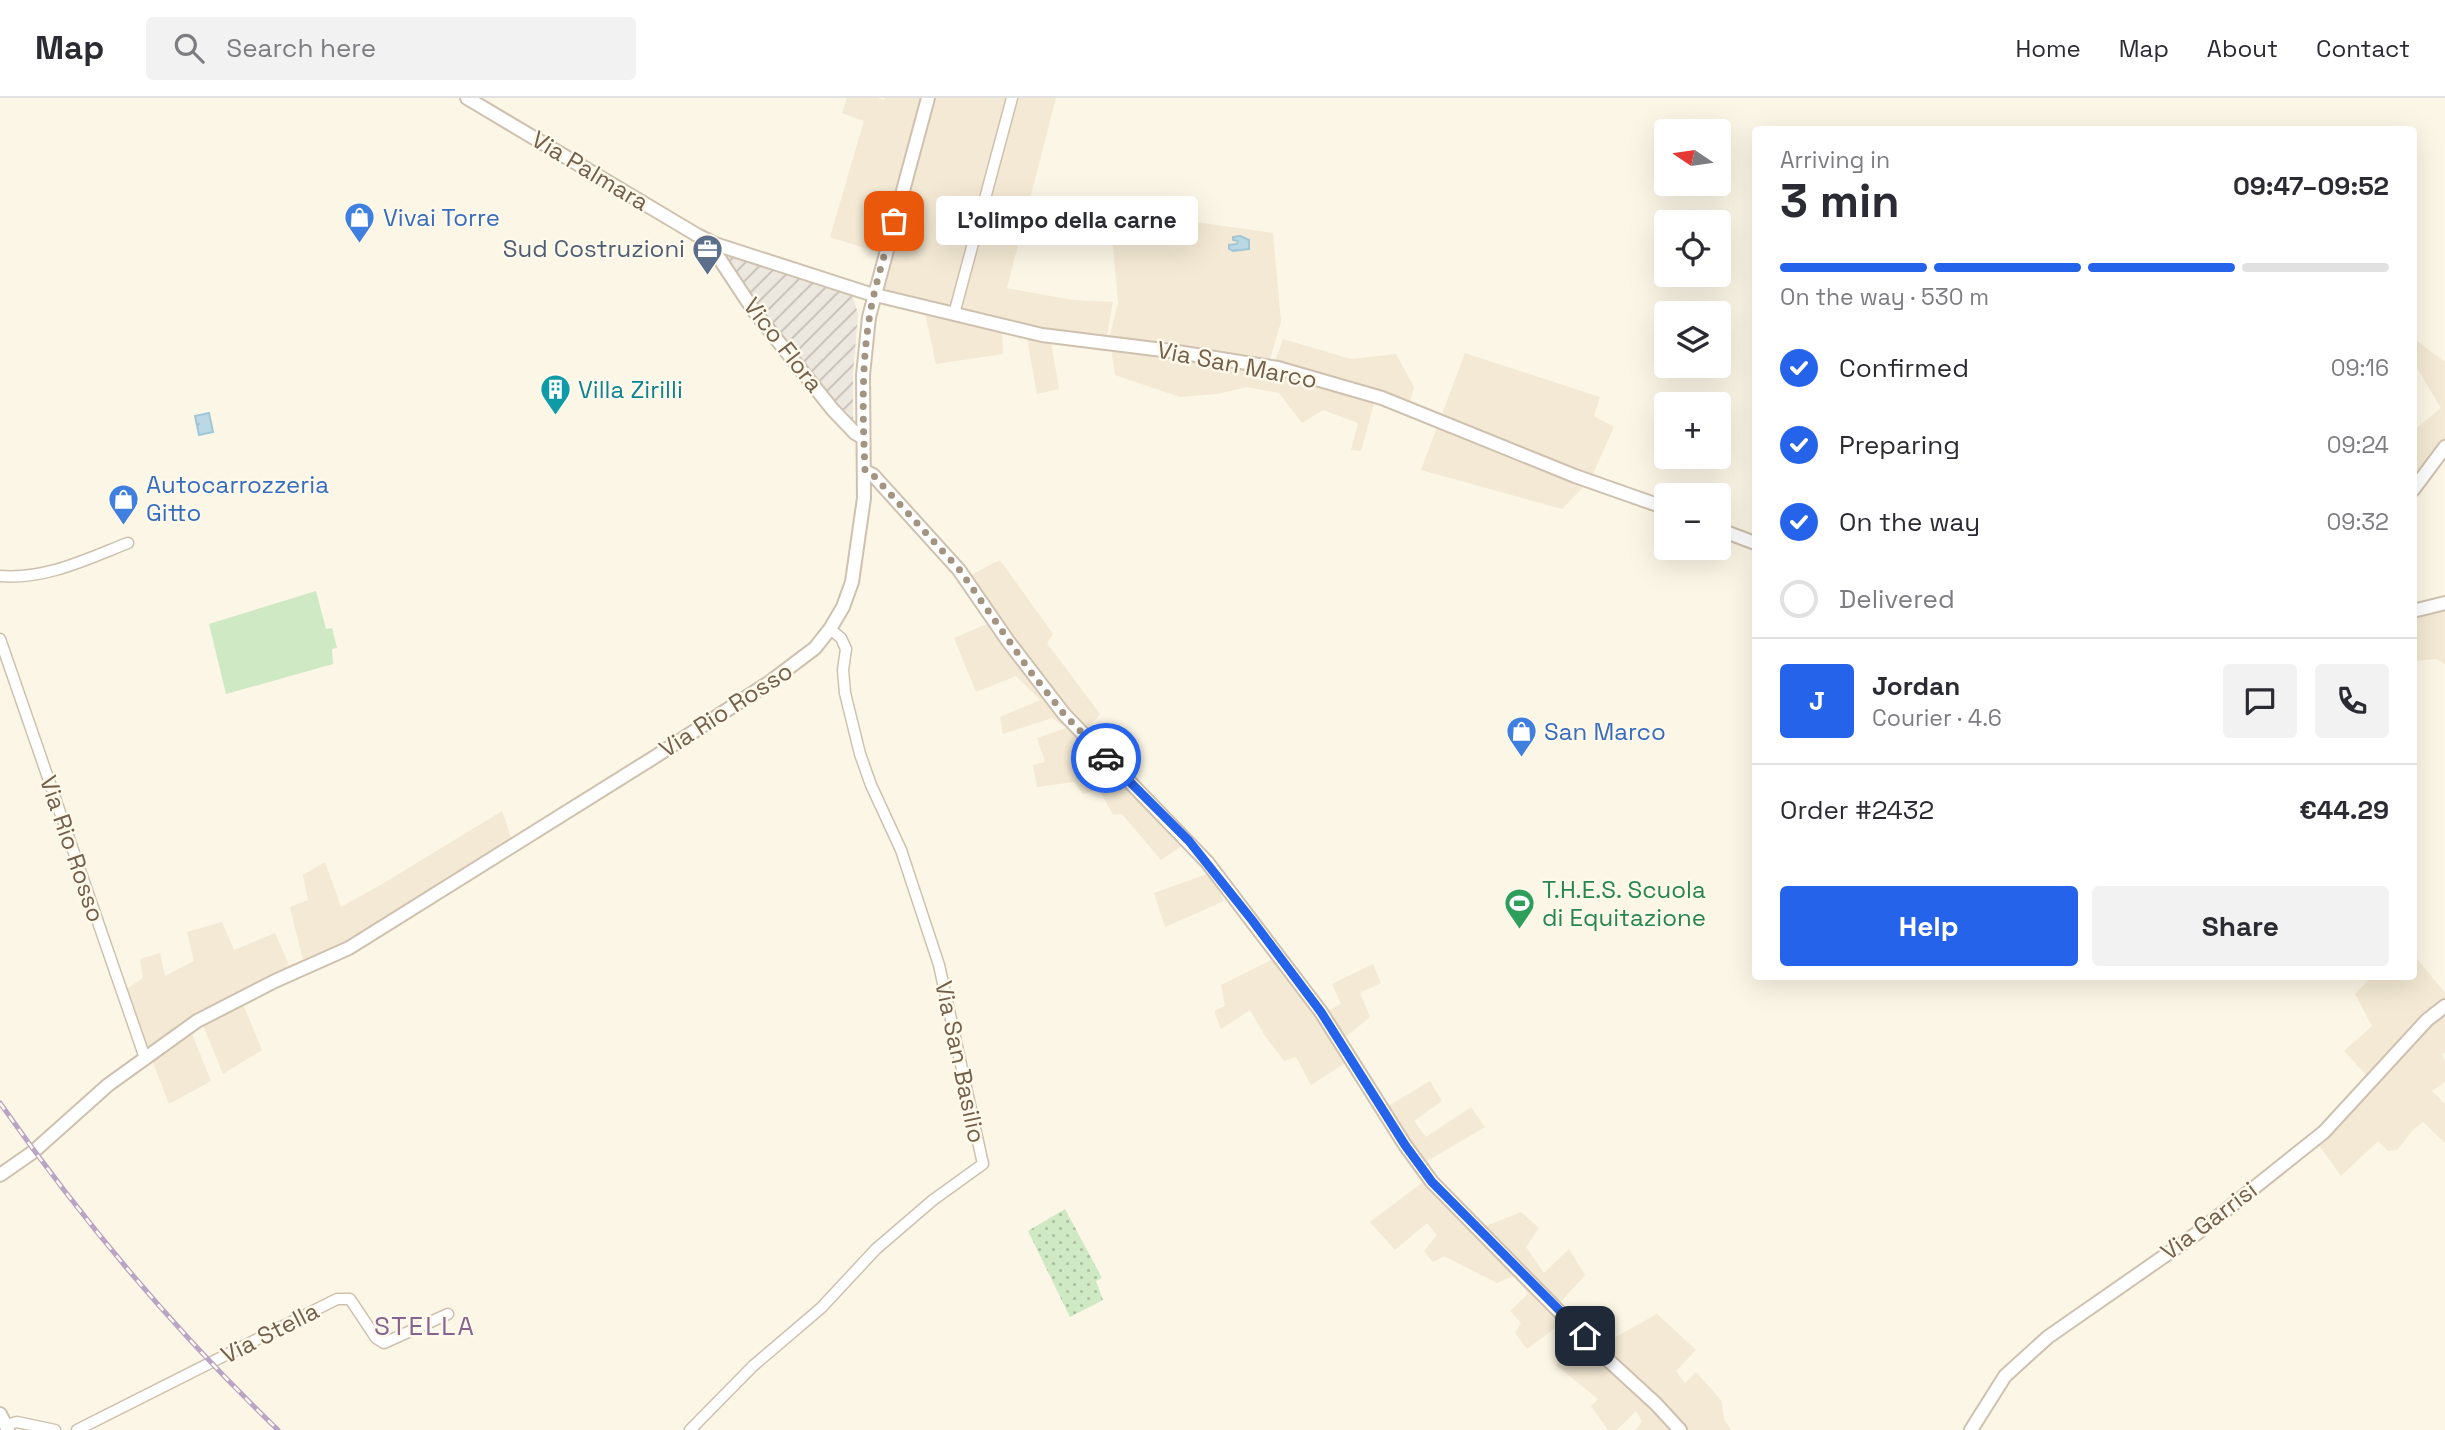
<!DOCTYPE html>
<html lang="en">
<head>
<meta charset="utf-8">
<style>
  :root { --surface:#fff; --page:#f2f2f3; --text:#2b2b33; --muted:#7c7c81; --line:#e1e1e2; --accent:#2563eb }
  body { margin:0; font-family:"Space Grotesk",sans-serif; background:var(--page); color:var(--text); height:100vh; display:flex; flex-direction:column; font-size:26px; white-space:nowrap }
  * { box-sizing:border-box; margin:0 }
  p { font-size:23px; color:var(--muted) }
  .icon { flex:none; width:38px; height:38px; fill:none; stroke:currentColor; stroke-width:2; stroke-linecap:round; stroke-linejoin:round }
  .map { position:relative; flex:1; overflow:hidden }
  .details { position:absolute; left:1752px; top:28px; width:665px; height:854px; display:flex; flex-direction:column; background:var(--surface); border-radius:7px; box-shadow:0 7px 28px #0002 }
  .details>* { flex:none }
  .needle { width:46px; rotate:283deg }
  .controls { position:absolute; left:1654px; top:21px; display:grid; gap:14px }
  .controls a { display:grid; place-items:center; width:77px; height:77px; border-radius:7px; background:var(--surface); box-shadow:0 7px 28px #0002; font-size:35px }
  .pin { position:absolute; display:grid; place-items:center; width:60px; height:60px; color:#fff; margin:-30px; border-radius:14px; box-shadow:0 4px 10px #0006 }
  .courier { position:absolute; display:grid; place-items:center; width:70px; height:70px; margin:-35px; border:5px solid #2563eb; border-radius:50%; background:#fff; color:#222; box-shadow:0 2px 9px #0007 }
  .bubble { position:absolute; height:49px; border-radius:7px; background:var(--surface); box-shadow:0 7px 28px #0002; font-size:23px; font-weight:700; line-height:49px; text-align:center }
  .summary em { font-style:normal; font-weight:700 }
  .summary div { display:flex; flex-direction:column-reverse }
  .summary { display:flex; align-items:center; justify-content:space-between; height:119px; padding:0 28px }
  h1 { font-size:46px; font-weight:700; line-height:52px }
  .bar { display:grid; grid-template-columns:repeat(4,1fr); gap:10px 7px; align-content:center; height:84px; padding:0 28px }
  .bar i { height:9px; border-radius:5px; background:var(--line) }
  .bar .on { background:var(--accent) }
  .bar p { grid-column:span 4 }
  .line { display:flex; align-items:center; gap:18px; padding:0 28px; border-top:2px solid var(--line) }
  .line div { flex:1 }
  .round { display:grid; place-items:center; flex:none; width:74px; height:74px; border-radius:7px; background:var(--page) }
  ol { padding:0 28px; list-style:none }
  li { display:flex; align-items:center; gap:21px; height:77px }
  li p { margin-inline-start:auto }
  li .icon { padding:7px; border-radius:50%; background:var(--accent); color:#fff; stroke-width:4 }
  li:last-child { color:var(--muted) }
  li i { width:38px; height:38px; border:4px solid var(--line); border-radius:50% }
  .cta { display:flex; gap:14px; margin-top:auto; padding:14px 28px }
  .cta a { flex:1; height:80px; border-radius:7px; background:var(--accent); color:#fff; font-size:28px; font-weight:700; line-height:80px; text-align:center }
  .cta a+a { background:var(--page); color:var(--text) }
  header { display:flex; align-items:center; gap:42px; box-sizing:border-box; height:98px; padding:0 35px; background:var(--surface); border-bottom:2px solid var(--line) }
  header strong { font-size:33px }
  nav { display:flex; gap:38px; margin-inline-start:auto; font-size:24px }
  .search { width:490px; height:63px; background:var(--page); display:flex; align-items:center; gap:18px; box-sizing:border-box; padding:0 24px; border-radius:7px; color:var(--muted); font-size:26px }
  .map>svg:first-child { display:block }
  .residential { fill:#f3e9d4 }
  .industrial { fill:url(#industrial-furrows) }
  .park { fill:url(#park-dots) }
  .garden { fill:#cee9c4 }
  .water { fill:url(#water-ripples); stroke:#a1c7d6; stroke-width:2 }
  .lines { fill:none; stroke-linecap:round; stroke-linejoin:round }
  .minor-casing { stroke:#cfc1af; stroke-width:13 }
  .tertiary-casing { stroke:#cfc1af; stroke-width:16 }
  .minor { stroke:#fff; stroke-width:10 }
  .tertiary { stroke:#fff; stroke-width:12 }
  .rail-casing { stroke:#baa4c5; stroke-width:5 }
  .rail { stroke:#fef9eb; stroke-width:2.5; stroke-dasharray:8; stroke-linecap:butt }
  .done { stroke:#a39481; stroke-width:7; stroke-dasharray:0 12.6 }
  .route { stroke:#2563eb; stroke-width:9 }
  .labels { text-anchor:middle; stroke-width:5; stroke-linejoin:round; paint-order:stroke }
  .street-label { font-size:24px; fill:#745f4b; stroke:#fef9eb }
  .shop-label { font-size:24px; fill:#366cbe; stroke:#fef9eb; text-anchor:start }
  .service-label { font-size:24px; fill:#4e5e75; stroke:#fef9eb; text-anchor:end }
  .culture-label { font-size:24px; fill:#0d838f; stroke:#fef9eb; text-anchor:start }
  .leisure-label { font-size:24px; fill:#27864d; stroke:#fef9eb; text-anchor:start }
  .neighbourhood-label { font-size:26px; letter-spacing:2px; fill:#876390; stroke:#fef9eb }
</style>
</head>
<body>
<header>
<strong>Map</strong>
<div class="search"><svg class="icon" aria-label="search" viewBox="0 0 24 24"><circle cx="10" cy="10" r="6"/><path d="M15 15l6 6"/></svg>Search here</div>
<nav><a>Home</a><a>Map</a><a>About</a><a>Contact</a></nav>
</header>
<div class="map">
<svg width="2445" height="1332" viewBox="0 0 2445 1332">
  <defs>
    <pattern id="industrial-furrows" width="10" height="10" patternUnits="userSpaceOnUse" patternTransform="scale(1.75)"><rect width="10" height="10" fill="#ece7df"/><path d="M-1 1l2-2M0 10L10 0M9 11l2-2" fill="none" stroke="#c4beb7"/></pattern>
    <pattern id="park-dots" width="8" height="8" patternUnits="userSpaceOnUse" patternTransform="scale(1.75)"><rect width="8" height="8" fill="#cee9c4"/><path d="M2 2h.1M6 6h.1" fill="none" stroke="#acc0a1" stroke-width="1.8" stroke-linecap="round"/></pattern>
    <pattern id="water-ripples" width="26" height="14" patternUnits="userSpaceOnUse" patternTransform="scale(1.75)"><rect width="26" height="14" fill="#bad9e4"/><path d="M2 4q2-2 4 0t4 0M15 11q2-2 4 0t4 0" fill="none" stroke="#9cb3bb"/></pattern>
  </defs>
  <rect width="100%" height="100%" fill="#fbf6e5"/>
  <path class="residential" d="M847,0h30l7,2 1,-2h171l-49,190 66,12 40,2 -9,49 -53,-9 8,47 -22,5 -10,-56 -25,-6 1,22 -67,10 -11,-51 -40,-22 -3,-3 8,-32 -60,-19 34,-116 -22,-8z
    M1110,112l163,23 8,89 -12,40 -160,-23 9,-36z
    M1283,241l68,20 45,-5 18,33 -5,18 -33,-9 -15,55 -10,-1 7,-27 -35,-13 -21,13 -23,-30 -32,-6 -30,7 -37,3 -65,-22 -4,-27 162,19z
    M2417,243l28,21v78l-32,42v-51l28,-23 -28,-47v-16z
    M1465,255l135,44 -6,19 20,11 -24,53 -28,29 -141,-39z
    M1000,462l53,74 -6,9 53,71 -18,21 101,110 -22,15 -39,-46 -9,1 -14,-26 -16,5 -9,-12 -37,5 -4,-22 12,-3 -8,-24 29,-10 -14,-10 -49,16 -3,-17 40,-17 -24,-24 -40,16 -22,-54 33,-14 -22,-46z
    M2445,510v56l-9,-5 -23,2v-46z
    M502,713l10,29 -166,105 -108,47 24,58 -39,24 -21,-51 -7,4 1,4 -4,3 19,47 -42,23 -44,-114 18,-12 -3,-19 20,-6 5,23 29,-15 -7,-29 35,-10 12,28 41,-17 14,32 14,-5 -13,-53 18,-7 -5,-25 22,-13 16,45 43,-24z
    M1210,775l14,28 -59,26 -11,-34z
    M2413,856l32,39v59l-3,3 3,6v21l-13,9 13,13v39l-22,-21 -9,7 -17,21 -9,1 -10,-10 -37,35 -28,-39 57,-58 -26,-28 28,-25 -17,-32 16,-17 42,-1z
    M1273,861l42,58 26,-13 -9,-20 41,-20 8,19 -21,10 10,24 -33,27 8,19 -34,22 -15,-28 -12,4 -19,-25 -15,-26 -29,19 -7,-18 11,-5 -4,-21z
    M1430,983l12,20 -28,20 12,16 45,-30 14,20 -63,37 -37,-56z
    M1427,1081l54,49 40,-16 18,16 -13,19 18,26 25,-24 16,26 -27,30 36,44 63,-35 39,36 -20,21 9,12 11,-11 25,28 3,19 7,11h-95l6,-9 -6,-10 -19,19h-9l-17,-24 7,-7 -42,-34 22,-18 -20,-21 -31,23 -12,-16 6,-10 -11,-12 18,-17 -13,-19 -18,8 -53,-27 -11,6 -9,-11 13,-16 -10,-12 -32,27 -25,-28z"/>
  <path class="industrial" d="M722,153l115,37 16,9 5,17 -5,60v48l-7,-11 -9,-2 -81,-101 -35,-54z"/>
  <path class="park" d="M1065,1111l37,69 -6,3 7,19 -33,17 -42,-86z"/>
  <path class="garden" d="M316,493l10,38 6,-1 5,20 -5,1 1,15 -107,30 -17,-70z"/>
  <path class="water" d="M1163,129l5,2v4l-5,-2 -2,4 8,3v5l-20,-6 2,-9z
    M1240,138l9,4v9l-16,2 -4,-2v-4l8,-1 1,-3 -5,-1v-3z
    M209,315l4,19 -14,3 -4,-19z"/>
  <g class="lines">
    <defs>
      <path id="minor" d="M954,216l58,-216
        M0,478c45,4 87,-17 128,-33
        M0,541l145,419
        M6,1327l11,-3 38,8
        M77,1332l260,-131h13l26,39 8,5 64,-29
        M690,1332l63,-64 68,-58 55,-59 57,-49 50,-36 -44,-199 -38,-115 -30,-65 -11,-31 -15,-61 -2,-23 3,-21 -5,-11 -11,-9"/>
      <path id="tertiary" d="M467,0l230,137 18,9 152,49 175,42 129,16 107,17 104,30 193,78 91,32
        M715,146v8l39,59 79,99 22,23 8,5
        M865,373l8,4 86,95 49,71 56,73 143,148 114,150 84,133 27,37 163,166 61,56 24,26
        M2413,392l32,-43
        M1718,431l37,14
        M2413,513l32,-8
        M0,1077l33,-23 75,-67 89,-64 78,-40 74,-33 304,-190 117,-76 45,-34 15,-19 13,-22 9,-25 12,-84 -1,-123 6,-58 59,-219
        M0,1316l8,16
        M1971,1332l34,-54 43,-39 148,-103 128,-102 103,-112 18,-14"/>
    </defs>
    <use href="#minor" class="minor-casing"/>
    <use href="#tertiary" class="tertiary-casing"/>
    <use href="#minor" class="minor"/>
    <use href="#tertiary" class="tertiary"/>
    <defs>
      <path id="rail" d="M0,1005c82,117 175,228 278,327"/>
    </defs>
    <use href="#rail" class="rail-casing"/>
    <use href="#rail" class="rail"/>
  </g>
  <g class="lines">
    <path class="done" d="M894,123c-9,33 -20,66 -25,99 -8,51 -6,100 -4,151l8,4 86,94 71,102 34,43 42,44"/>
    <path class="route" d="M1106,660l83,83 63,79 69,92 84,133 27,37 153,154"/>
  </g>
  <defs>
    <symbol id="shop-pin" viewBox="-11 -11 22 30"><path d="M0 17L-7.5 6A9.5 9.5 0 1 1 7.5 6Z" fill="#3f7fe0" stroke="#fef9eb"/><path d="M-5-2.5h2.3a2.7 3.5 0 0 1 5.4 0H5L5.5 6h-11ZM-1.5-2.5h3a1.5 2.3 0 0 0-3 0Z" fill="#fff"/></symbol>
    <symbol id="office-pin" viewBox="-11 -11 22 30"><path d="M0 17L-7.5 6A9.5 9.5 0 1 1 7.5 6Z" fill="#5c6f8a" stroke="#fef9eb"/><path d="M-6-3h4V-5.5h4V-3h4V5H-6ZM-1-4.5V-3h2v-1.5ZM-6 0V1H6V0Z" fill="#fff"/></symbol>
    <symbol id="building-pin" viewBox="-11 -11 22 30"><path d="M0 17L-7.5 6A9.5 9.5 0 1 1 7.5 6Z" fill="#0f9aa8" stroke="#fef9eb"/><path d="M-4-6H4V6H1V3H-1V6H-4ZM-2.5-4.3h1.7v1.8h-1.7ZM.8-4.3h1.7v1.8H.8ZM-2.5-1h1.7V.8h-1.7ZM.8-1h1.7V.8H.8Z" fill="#fff"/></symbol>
    <symbol id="stadium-pin" viewBox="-11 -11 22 30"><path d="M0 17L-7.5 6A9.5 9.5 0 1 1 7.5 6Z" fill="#2e9e5b" stroke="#fef9eb"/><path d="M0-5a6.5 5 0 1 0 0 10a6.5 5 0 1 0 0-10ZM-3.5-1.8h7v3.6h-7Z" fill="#fff"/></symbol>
  </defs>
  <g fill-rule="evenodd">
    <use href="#shop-pin" x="342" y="102" width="35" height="47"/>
    <use href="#office-pin" x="690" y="134" width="35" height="47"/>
    <use href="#building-pin" x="538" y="274" width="35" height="47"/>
    <use href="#shop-pin" x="106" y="384" width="35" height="47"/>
    <use href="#shop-pin" x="1504" y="616" width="35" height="47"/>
    <use href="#stadium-pin" x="1502" y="788" width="35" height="47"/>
  </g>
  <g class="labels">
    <g class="street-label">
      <text transform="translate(590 73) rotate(31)" y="8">Via Palmara</text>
      <text transform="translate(783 247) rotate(52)" y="8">Vico Flora</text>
      <text transform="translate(1237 267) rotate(11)" y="8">Via San Marco</text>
      <text transform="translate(726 612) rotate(-33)" y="8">Via Rio Rosso</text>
      <text transform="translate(72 751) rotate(71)" y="8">Via Rio Rosso</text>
      <text transform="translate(960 964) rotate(78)" y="8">Via San Basilio</text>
      <text transform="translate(2209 1123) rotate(-37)" y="8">Via Garrisi</text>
      <text transform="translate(270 1235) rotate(-27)" y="8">Via Stella</text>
    </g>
    <g class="shop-label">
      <text x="383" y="128">Vivai Torre</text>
      <text x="146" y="395">Autocarrozzeria<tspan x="146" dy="28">Gitto</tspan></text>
      <text x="1544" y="642">San Marco</text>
    </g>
    <g class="service-label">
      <text x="685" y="159">Sud Costruzioni</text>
    </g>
    <g class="culture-label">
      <text x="578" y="300">Villa Zirilli</text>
    </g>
    <g class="leisure-label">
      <text x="1542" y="800">T.H.E.S. Scuola<tspan x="1542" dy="28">di Equitazione</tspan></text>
    </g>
    <g class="neighbourhood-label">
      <text x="425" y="1237">STELLA</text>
    </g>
  </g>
</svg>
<div class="controls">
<a><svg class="needle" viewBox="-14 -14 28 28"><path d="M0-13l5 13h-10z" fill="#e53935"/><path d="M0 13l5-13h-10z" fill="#7c7c81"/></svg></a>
<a><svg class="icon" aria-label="locate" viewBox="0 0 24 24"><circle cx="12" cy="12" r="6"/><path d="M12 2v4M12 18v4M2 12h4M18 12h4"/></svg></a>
<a><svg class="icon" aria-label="layers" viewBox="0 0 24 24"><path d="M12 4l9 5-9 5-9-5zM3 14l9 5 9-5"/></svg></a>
<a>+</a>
<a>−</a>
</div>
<div class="pin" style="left:894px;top:123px;background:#ea580c"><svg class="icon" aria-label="bag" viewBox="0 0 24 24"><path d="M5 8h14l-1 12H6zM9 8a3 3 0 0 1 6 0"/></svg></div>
<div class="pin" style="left:1585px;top:1238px;background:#1f2937"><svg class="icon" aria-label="home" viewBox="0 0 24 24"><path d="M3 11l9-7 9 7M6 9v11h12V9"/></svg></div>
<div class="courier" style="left:1106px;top:660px"><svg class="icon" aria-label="car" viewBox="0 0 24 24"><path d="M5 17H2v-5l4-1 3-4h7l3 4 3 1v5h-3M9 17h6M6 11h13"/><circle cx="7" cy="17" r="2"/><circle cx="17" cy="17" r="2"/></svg></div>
<div class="bubble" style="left:936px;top:98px;width:262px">L'olimpo della carne</div>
<section class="details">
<div class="summary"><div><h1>3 min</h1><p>Arriving in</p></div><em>09:47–09:52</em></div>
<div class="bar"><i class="on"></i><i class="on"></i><i class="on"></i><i></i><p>On the way · 530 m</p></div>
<ol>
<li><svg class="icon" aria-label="check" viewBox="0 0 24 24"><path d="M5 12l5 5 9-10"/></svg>Confirmed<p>09:16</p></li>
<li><svg class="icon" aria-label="check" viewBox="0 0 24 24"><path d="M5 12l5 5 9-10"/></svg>Preparing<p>09:24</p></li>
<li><svg class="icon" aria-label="check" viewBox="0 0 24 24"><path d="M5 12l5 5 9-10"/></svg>On the way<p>09:32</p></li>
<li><i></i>Delivered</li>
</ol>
<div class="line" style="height:126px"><b class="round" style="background:var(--accent);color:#fff">J</b><div><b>Jordan</b><p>Courier · 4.6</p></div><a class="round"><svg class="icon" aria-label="chat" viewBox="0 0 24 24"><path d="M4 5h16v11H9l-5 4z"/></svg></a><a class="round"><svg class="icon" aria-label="phone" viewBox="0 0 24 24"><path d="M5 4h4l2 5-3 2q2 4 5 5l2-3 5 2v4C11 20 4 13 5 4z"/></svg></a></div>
<div class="line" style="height:91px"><div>Order #2432</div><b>€44.29</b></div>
<div class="cta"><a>Help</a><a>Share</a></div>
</section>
</div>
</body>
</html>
